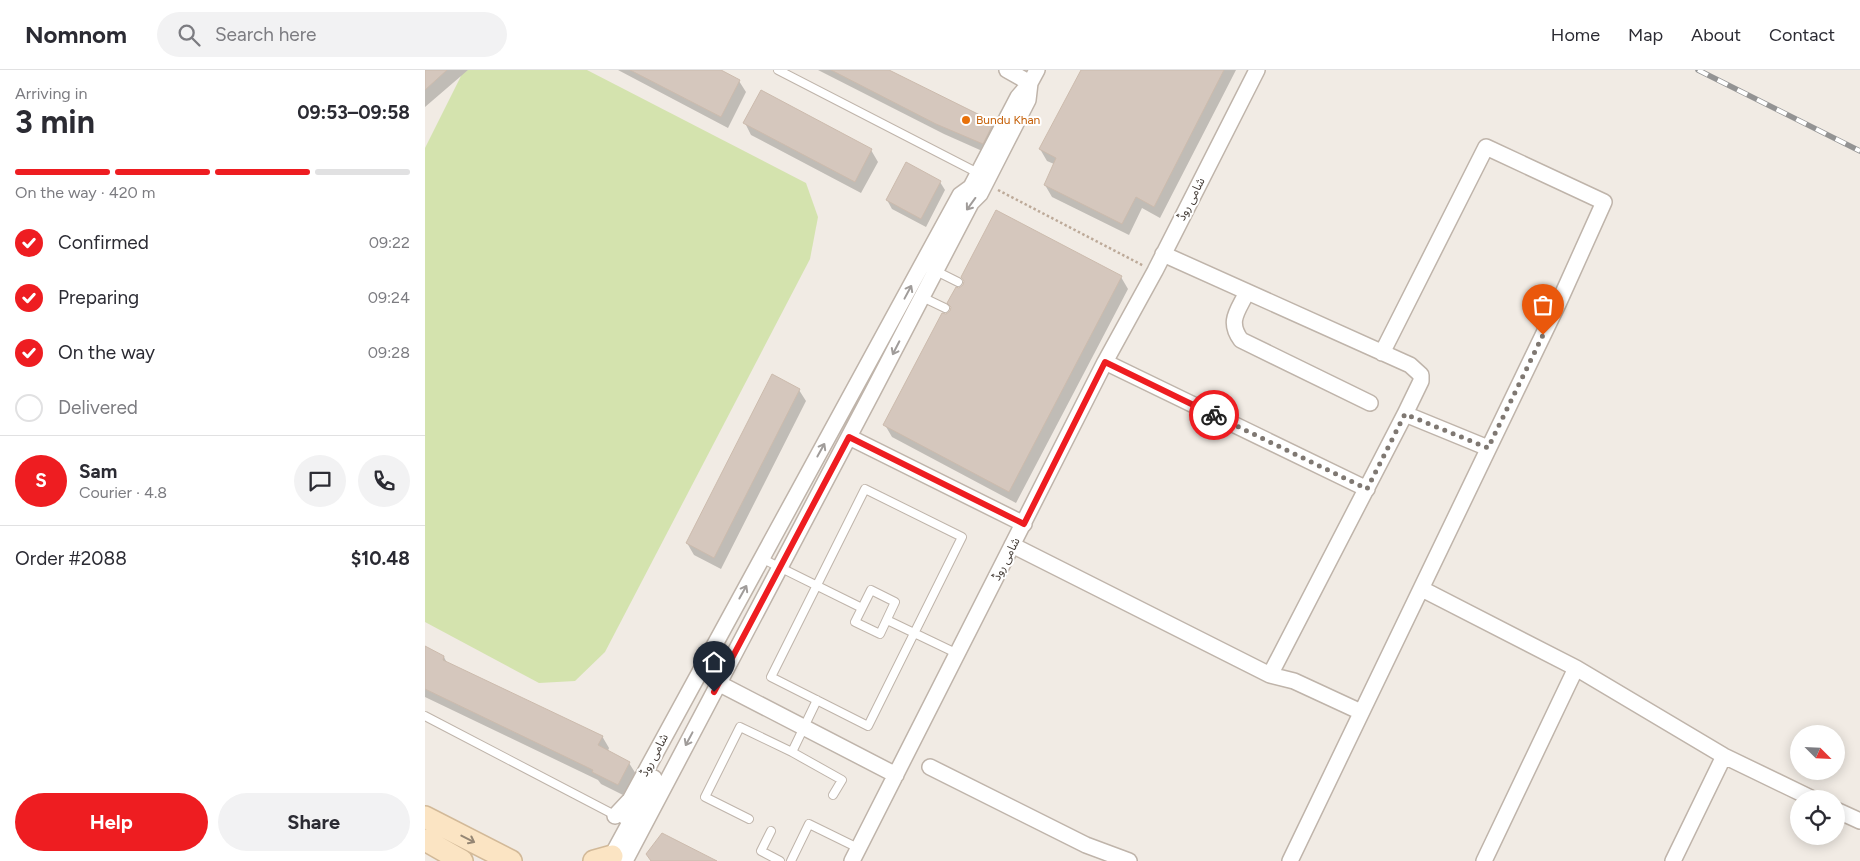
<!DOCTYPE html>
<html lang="en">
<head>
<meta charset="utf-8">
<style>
  :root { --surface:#fff; --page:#f2f2f3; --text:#2b2b33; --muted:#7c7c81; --line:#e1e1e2; --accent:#ee1d21 }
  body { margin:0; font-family:Figtree,"Noto Sans Arabic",sans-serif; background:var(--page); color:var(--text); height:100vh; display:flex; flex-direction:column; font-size:19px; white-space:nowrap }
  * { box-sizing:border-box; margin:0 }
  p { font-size:16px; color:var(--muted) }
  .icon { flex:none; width:28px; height:28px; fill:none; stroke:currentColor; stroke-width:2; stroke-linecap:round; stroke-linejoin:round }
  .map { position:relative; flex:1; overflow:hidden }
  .drawer { display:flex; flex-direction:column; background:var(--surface); width:425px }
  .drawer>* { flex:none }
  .needle { width:32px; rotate:114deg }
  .controls { position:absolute; left:1365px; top:655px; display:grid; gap:10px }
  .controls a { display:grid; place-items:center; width:55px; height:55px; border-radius:50%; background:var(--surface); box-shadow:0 2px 12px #0003; font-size:25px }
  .pin { position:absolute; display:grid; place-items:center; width:42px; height:42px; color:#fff; margin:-51px -21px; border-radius:50% 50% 50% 0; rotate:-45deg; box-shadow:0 0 5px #0007 }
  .pin .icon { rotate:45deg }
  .courier { position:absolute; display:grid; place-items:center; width:50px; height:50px; margin:-25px; border:4px solid #ee1d21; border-radius:50%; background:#fff; color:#222; box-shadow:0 1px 6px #0007 }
  .summary em { font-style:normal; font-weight:700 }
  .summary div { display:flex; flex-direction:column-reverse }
  .summary { display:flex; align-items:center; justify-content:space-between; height:85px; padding:0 15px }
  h1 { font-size:32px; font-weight:700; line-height:38px }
  .bar { display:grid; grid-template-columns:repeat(4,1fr); gap:8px 5px; align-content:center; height:60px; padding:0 15px }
  .bar i { height:6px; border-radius:4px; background:var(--line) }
  .bar .active { background:var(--accent) }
  .bar p { grid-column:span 4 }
  .line { display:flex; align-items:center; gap:12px; padding:0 15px; border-top:1px solid var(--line) }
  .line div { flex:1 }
  .round { display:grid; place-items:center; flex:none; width:52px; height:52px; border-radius:26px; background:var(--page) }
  ol { padding:0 15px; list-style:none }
  li { display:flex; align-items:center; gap:15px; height:55px }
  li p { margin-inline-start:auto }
  li .icon { padding:5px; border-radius:50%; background:var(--accent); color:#fff; stroke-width:4 }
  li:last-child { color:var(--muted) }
  li i { width:28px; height:28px; border:2px solid var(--line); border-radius:50% }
  .cta { display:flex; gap:10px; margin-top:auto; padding:10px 15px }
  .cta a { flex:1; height:58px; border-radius:30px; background:var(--accent); color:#fff; font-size:20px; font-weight:700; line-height:58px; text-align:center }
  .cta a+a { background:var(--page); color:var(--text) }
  header { display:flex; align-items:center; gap:30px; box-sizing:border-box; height:70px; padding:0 25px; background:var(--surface); border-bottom:1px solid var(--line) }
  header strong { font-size:24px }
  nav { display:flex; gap:28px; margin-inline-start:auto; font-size:18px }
  .search { width:350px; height:45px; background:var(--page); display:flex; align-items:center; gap:12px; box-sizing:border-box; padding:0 18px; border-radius:28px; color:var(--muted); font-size:19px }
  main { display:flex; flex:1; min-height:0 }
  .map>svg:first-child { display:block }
  .green { fill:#d4e3ae }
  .shadow { fill:#0003 }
  .building { fill:#d5c7bd; stroke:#ccbbad }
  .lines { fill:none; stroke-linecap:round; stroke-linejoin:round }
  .service-casing { stroke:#bfb4aa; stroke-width:10 }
  .minor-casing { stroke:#bfb4aa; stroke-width:18 }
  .secondary-casing { stroke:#d2b998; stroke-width:24 }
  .path { stroke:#bdaa99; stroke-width:2.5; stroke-dasharray:2.5 2.5; stroke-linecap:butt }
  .service { stroke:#fff; stroke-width:8 }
  .minor { stroke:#fff; stroke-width:15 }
  .secondary { stroke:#fbe4c3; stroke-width:21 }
  .rail-casing { stroke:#939393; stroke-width:5.5 }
  .rail { stroke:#fff; stroke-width:4; stroke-dasharray:11; stroke-linecap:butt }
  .oneway { stroke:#a09c9a }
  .oneway2 { stroke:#958674 }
  .done { stroke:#7f7872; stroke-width:5; stroke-dasharray:0 9 }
  .route { stroke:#ee1d21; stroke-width:6 }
  .food-dot { fill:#e8710a; stroke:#fff; stroke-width:2 }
  .labels { text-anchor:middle; stroke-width:4; stroke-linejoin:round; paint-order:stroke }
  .food-label { font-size:12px; fill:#c56008; stroke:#fff; text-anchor:start }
  .street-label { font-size:12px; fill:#423a34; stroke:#fff }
</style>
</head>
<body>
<header>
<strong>Nomnom</strong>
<div class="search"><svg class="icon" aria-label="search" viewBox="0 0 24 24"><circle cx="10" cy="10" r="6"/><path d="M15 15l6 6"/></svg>Search here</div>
<nav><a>Home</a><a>Map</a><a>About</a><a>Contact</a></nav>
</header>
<main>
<section class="drawer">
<div class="summary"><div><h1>3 min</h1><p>Arriving in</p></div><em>09:53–09:58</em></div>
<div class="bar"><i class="active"></i><i class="active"></i><i class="active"></i><i></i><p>On the way · 420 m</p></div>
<ol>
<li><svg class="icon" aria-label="check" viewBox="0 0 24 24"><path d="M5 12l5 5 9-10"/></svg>Confirmed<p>09:22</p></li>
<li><svg class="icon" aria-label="check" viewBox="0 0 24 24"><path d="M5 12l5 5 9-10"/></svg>Preparing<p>09:24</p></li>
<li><svg class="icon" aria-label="check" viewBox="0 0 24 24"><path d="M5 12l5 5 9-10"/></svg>On the way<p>09:28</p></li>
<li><i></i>Delivered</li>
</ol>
<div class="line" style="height:90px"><b class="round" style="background:var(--accent);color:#fff">S</b><div><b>Sam</b><p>Courier · 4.8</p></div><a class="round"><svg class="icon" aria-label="chat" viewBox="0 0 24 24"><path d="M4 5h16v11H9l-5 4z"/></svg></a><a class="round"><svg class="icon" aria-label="phone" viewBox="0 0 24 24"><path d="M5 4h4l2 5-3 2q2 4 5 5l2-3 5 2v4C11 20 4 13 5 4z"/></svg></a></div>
<div class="line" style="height:65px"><div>Order #2088</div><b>$10.48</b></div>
<div class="cta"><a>Help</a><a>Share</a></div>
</section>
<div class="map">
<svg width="1435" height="791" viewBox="0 0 1435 791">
  <rect width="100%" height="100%" fill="#f1ebe4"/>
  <path class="green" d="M43,0h119l219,113 12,34 -8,42 -205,393 -30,29 -36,2 -114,-61v-474l36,-72z"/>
  <path class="shadow" d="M0,0h43l-43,37z
    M193,0h100l21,11 7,11 -18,36z
    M393,0h70l105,53 7,11 -11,20 -45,-20z
    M658,0h153l-76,148 -18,-10 -13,27 -77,-38 -7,-12 9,-21 -7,-3 -7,-12z
    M320,53l126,27 7,12 -17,31 -110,-58z
    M515,112l5,8 -19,37 -34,-18 -5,-9z
    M696,207l7,12 -112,214 -124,-66 -7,-12 61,-110 5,-3z
    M374,320l7,11 -85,168 -27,-14 -7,-12z
    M0,577l19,10 3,6 155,73 7,12 -1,3 21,12 7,11 -11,22 -24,-12 -3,-4 -173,-83z"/>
  <path class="building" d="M0,0h22l-22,20z
    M205,0h91l19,10 -19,37z
    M406,0h58l105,52 -11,22 -47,-20z
    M656,0h143l-70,137 -18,-10 -14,27 -78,-39 12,-27 -17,-9z
    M336,20l111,59 -17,33 -112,-59z
    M481,92l35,19 -20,38 -35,-19z
    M571,140l126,66 -113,216 -126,-67 59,-112 4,1 4,-3 1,-4 -4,-4 9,-16 3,1 4,-3 1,-4 -3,-4z
    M347,304l28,15 -86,169 -28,-15z
    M0,576l19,10 -1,4 160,76 -5,9 32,17 -12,23 -26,-13 1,-2 -168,-81z
    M237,763l55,28h-66l-5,-7z"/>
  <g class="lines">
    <defs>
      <path id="service" d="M353,0l200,103
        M511,201l22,11
        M497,227l23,11
        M440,419l97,48 -94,189 -97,-49z
        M336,488l101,50
        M446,520l24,12 -15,32 -25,-12z
        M462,550l71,34
        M0,646l205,107
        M367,682l50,28 -9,15
        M324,749l-44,-22 35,-70 52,25 25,-52
        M346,761l-10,20 19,10
        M366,791l18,-37 49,24"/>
      <path id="minor" d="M582,0l23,13
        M738,184l247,111 11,10v6l-16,33 83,34
        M822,222c-9,19 -20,29 -6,48l129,63
        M680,292l262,127
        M424,367l175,87
        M587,475l258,130 135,-261
        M997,519l154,79 148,88 89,43
        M845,605l24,6 67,31
        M293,613l178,92
        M505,697l156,78 43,16
        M1411,740l24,11
        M190,746l15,-16c109,-202 221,-403 330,-605l11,-8 47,-90 12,-14 7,-13
        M184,791l45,-83
        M200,791l248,-470 98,-188 9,-9 48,-94 2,-17
        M427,791l253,-499 50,-91 102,-201
        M865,791l269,-559 45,-100 -118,-55 -104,206
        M1059,791l92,-193
        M1248,791l51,-105"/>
      <path id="secondary" d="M0,747l86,44
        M0,770l37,21
        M169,791l18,-5"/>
    </defs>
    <use href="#service" class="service-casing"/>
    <use href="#minor" class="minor-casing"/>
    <use href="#secondary" class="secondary-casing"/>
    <path class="path" d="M573,120l146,76"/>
    <use href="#service" class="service"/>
    <use href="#minor" class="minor"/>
    <use href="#secondary" class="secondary"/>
    <defs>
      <path id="rail" d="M1273,0l162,81"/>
    </defs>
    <use href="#rail" class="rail-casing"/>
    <use href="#rail" class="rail"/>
  </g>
  <defs><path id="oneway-shaft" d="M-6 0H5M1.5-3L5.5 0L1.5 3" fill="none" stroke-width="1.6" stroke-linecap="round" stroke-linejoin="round" transform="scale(1.25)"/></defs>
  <g class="oneway">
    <use href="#oneway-shaft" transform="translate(546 134) rotate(126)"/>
    <use href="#oneway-shaft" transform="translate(483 222) rotate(-62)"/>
    <use href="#oneway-shaft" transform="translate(471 278) rotate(117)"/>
    <use href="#oneway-shaft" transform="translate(396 380) rotate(-61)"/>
    <use href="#oneway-shaft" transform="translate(318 522) rotate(-61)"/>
    <use href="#oneway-shaft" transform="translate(264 669) rotate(118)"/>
  </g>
  <use class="oneway2" href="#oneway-shaft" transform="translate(43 769) rotate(27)"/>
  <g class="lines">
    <path class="done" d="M789,345l153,74 38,-75 83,34 55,-113"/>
    <path class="route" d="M289,622l135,-255 175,87 81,-162 109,53"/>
  </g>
  <circle class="food-dot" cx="541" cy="50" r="5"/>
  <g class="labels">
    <g class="food-label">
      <text x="551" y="54">Bundu Khan</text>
    </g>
    <g class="street-label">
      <text transform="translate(766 129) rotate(-63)" y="4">شامی روڈ</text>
      <text transform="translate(581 489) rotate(-63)" y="4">شامی روڈ</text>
      <text transform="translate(229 685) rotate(-62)" y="4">شامی روڈ</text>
    </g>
  </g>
</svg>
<div class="controls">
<a><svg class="needle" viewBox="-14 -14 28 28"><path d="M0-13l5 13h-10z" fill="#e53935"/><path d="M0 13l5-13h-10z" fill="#7c7c81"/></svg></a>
<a><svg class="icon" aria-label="locate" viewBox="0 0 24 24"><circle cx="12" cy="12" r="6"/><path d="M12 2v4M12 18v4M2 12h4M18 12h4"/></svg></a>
</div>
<div class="pin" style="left:1118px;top:265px;background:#ea580c"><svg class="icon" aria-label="bag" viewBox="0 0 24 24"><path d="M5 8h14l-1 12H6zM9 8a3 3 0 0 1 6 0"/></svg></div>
<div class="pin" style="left:289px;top:622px;background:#1f2937"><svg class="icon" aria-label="home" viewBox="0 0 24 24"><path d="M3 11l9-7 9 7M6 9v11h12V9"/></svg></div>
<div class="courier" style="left:789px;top:345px"><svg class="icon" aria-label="bike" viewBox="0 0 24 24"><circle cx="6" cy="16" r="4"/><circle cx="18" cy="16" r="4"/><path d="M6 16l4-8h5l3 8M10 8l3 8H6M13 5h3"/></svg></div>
</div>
</main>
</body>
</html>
